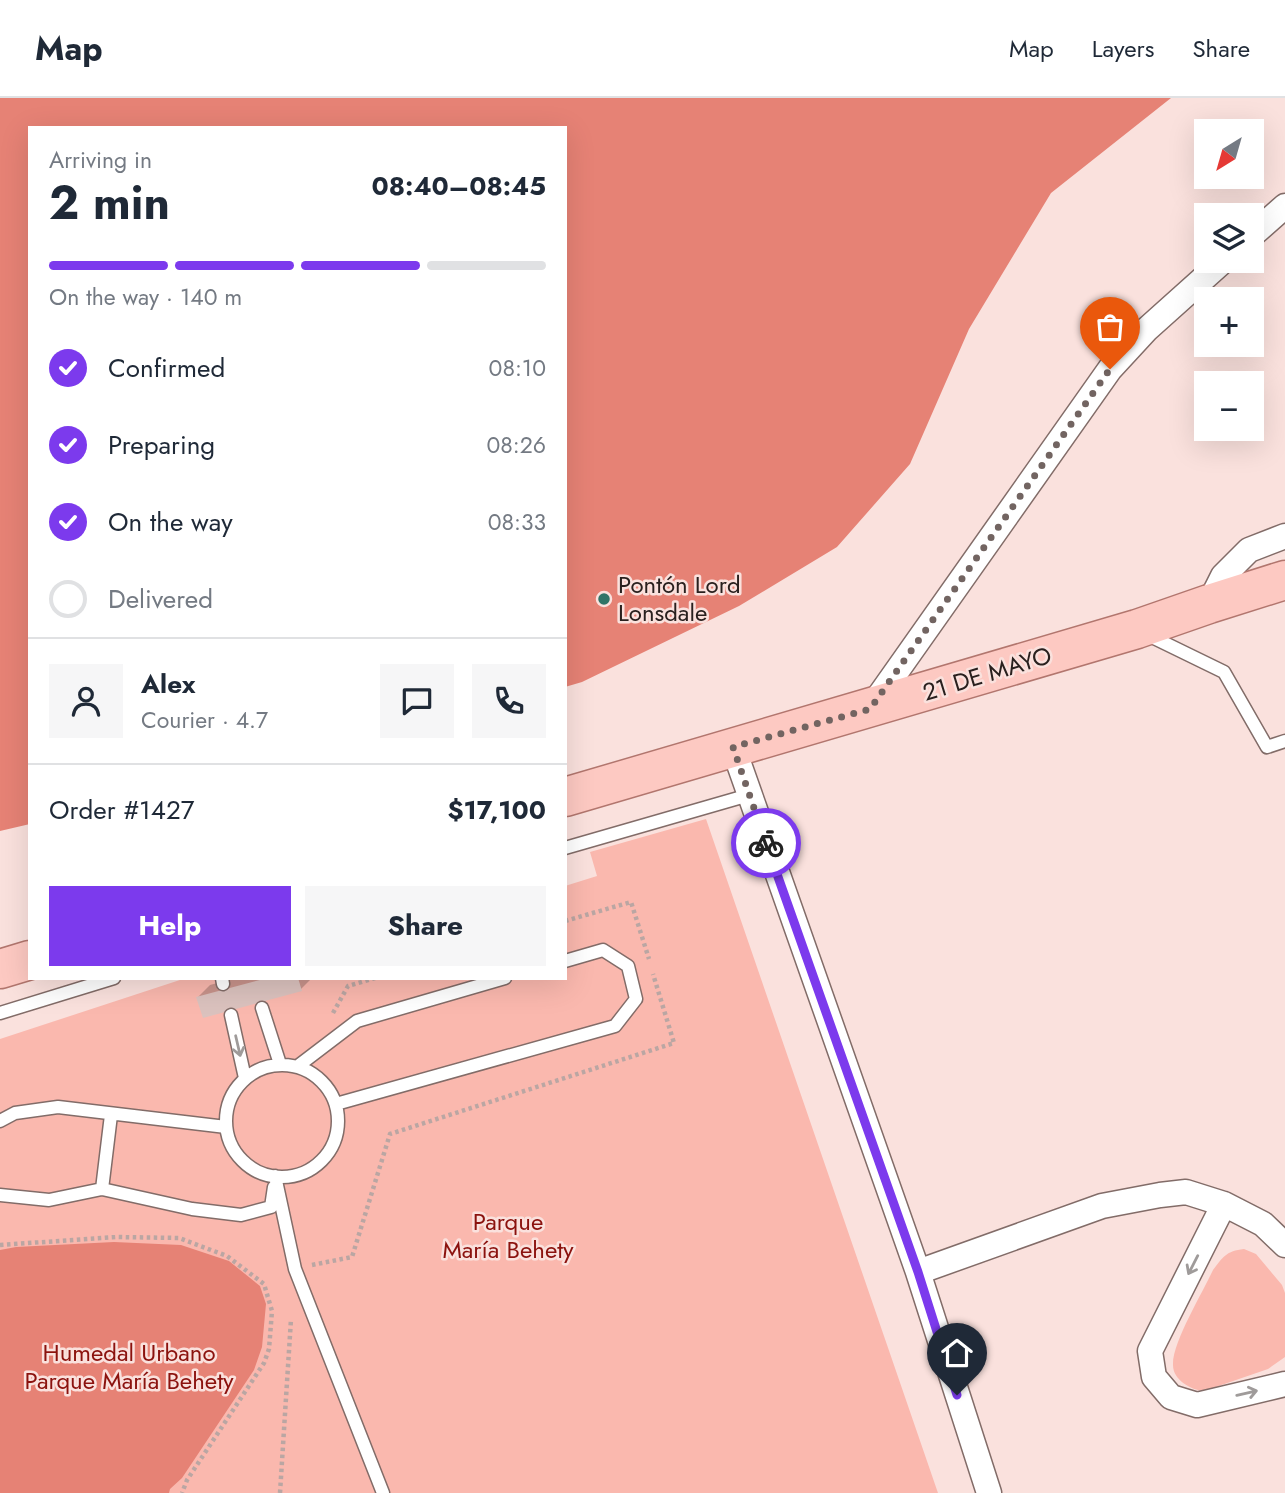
<!DOCTYPE html>
<html lang="en">
<head>
<meta charset="utf-8">
<style>
  :root { --surface:#fff; --page:#f6f6f7; --text:#1f2937; --muted:#747a83; --line:#e0e1e3; --accent:#7c3aed }
  body { margin:0; font-family:Jost,sans-serif; background:var(--page); color:var(--text); height:100vh; display:flex; flex-direction:column; font-size:26px; white-space:nowrap }
  * { box-sizing:border-box; margin:0 }
  p { font-size:23px; color:var(--muted) }
  .icon { flex:none; width:38px; height:38px; fill:none; stroke:currentColor; stroke-width:2; stroke-linecap:round; stroke-linejoin:round }
  .map { position:relative; flex:1; overflow:hidden }
  .sheet { position:absolute; left:28px; top:28px; width:539px; height:854px; display:flex; flex-direction:column; background:var(--surface); border-radius:0px; box-shadow:0 7px 28px #0002 }
  .sheet>* { flex:none }
  .needle { width:46px; rotate:217deg }
  .controls { position:absolute; left:1194px; top:21px; display:grid; gap:14px }
  .controls a { display:grid; place-items:center; width:70px; height:70px; border-radius:0px; background:var(--surface); box-shadow:0 7px 28px #0002; font-size:35px }
  .pin { position:absolute; display:grid; place-items:center; width:60px; height:60px; color:#fff; margin:-72px -30px; border-radius:50% 50% 50% 0; rotate:-45deg; box-shadow:0 0 7px #0007 }
  .pin .icon { rotate:45deg }
  .courier { position:absolute; display:grid; place-items:center; width:70px; height:70px; margin:-35px; border:5px solid #7c3aed; border-radius:50%; background:#fff; color:#222; box-shadow:0 2px 9px #0007 }
  .summary em { font-style:normal; font-weight:700 }
  .summary div { display:flex; flex-direction:column-reverse }
  .summary { display:flex; align-items:center; justify-content:space-between; height:119px; padding:0 21px }
  h1 { font-size:46px; font-weight:700; line-height:52px }
  .bar { display:grid; grid-template-columns:repeat(4,1fr); gap:10px 7px; align-content:center; height:84px; padding:0 21px }
  .bar i { height:9px; border-radius:5px; background:var(--line) }
  .bar .active { background:var(--accent) }
  .bar p { grid-column:span 4 }
  .line { display:flex; align-items:center; gap:18px; padding:0 21px; border-top:2px solid var(--line) }
  .line div { flex:1 }
  .round { display:grid; place-items:center; flex:none; width:74px; height:74px; border-radius:0px; background:var(--page) }
  ol { padding:0 21px; list-style:none }
  li { display:flex; align-items:center; gap:21px; height:77px }
  li p { margin-inline-start:auto }
  li .icon { padding:7px; border-radius:50%; background:var(--accent); color:#fff; stroke-width:4 }
  li:last-child { color:var(--muted) }
  li i { width:38px; height:38px; border:4px solid var(--line); border-radius:50% }
  .cta { display:flex; gap:14px; margin-top:auto; padding:14px 21px }
  .cta a { flex:1; height:80px; border-radius:0px; background:var(--accent); color:#fff; font-size:28px; font-weight:700; line-height:80px; text-align:center }
  .cta a+a { background:var(--page); color:var(--text) }
  header { display:flex; align-items:center; gap:42px; box-sizing:border-box; height:98px; padding:0 35px; background:var(--surface); border-bottom:2px solid var(--line) }
  header strong { font-size:33px }
  nav { display:flex; gap:38px; margin-inline-start:auto; font-size:24px }
  .map>svg:first-child { display:block }
  .green { fill:#fab8ae }
  .water { fill:#e68275 }
  .shadow { fill:#0003 }
  .building { fill:#dbc2be }
  .lines { fill:none; stroke-linecap:round; stroke-linejoin:round }
  .service-casing { stroke:#826c68; stroke-width:15 }
  .minor-casing { stroke:#826c68; stroke-width:27 }
  .primary-casing { stroke:#b2766e; stroke-width:41 }
  .path { stroke:#baa6a3; stroke-width:4.5; stroke-dasharray:3.5 3.5; stroke-linecap:butt }
  .service { stroke:#fff; stroke-width:12 }
  .minor { stroke:#fff; stroke-width:24 }
  .primary { stroke:#fdc9c2; stroke-width:38 }
  .oneway { stroke:#9f9b9a }
  .done { stroke:#726461; stroke-width:7; stroke-dasharray:0 12.6 }
  .route { stroke:#7c3aed; stroke-width:9 }
  .poi-dot { fill:#307467; stroke:#fae1dd; stroke-width:2.5 }
  .labels { text-anchor:middle; stroke-width:5; stroke-linejoin:round; paint-order:stroke }
  .poi-label { font-size:24px; fill:#29201e; stroke:#fae1dd; text-anchor:start }
  .street-label { font-size:24px; fill:#29201e; stroke:#fae1dd }
  .park-label { font-size:24px; fill:#8b120e; stroke:#fae1dd }
</style>
</head>
<body>
<header>
<strong>Map</strong>
<nav><a>Map</a><a>Layers</a><a>Share</a></nav>
</header>
<div class="map">
<svg width="1285" height="1395" viewBox="0 0 1285 1395">
  <rect width="100%" height="100%" fill="#fae1dd"/>
  <path class="green" d="M706,721l232,674h-938v-454l186,-61h379v-92l32,-10 -7,-24z
    M1244,1151l12,5 26,31 3,8v64l-17,12 -64,22c-13,-1 -31,-11 -31,-26 -1,-22 30,-73 40,-95 10,-13 13,-19 31,-21z"/>
  <path class="water" d="M0,0h1171l-120,95 -82,136 -59,135 -73,83 -98,59 -157,76 -17,5v-559h-535v696l-30,7z
    M114,1144l67,3 48,16 31,25 6,18 -4,43 -8,23 -72,108 -12,11 -1,4h-169v-243l16,-3z"/>
  <path class="shadow" d="M236,880h76l-11,11 -103,8 12,-12z"/>
  <path class="building" d="M267,880h31l4,13 -99,27 -7,-21z"/>
  <g class="lines">
    <defs>
      <path id="service" d="M1146,536l78,38 43,75 18,-6
        M565,750l184,-53
        M222,880l1,6
        M262,910l18,56
        M0,915l114,-35
        M231,917l14,63
        M226 1023a56 56 0 1 1 112 0a56 56 0 1 1-112 0Z
        M298,968l59,-45 148,-43
        M336,1006l279,-78 21,-27 -8,-33 -25,-16 -38,11
        M0,1023l15,-8 43,-6 168,20
        M275,1078l20,93 88,224
        M102,1091l9,-74
        M0,1097l49,5 53,-11 90,20 49,6 30,-8 3,-20"/>
      <path id="minor" d="M1251,138l34,-30
        M1209,506l14,-28 26,-26 36,-14
        M870,611l240,-340 36,-39 77,-69
        M733,649l185,525 71,221
        M1224,1106l-74,147 4,26 17,20 26,8 88,-21
        M918,1174l184,-66 58,-11 26,-3 38,12 39,20 22,21"/>
      <path id="primary" d="M565,699l572,-168 72,-25 76,-24
        M0,871l30,-9"/>
    </defs>
    <use href="#service" class="service-casing"/>
    <use href="#minor" class="minor-casing"/>
    <use href="#primary" class="primary-casing"/>
    <path class="path" d="M565,823l66,-19 18,57
      M333,915l15,-27 27,-8
      M0,1147l117,-8 62,1 48,18 37,28 8,27 -3,38 -5,14 -77,117 -5,13
      M312,1167l40,-8 38,-123 284,-91 -21,-69
      M280,1395l11,-174"/>
    <use href="#service" class="service"/>
    <use href="#minor" class="minor"/>
    <use href="#primary" class="primary"/>
  </g>
  <defs><path id="oneway-shaft" d="M-6 0H5M1.5-3L5.5 0L1.5 3" fill="none" stroke-width="1.6" stroke-linecap="round" stroke-linejoin="round" transform="scale(1.75)"/></defs>
  <g class="oneway">
    <use href="#oneway-shaft" transform="translate(238 948) rotate(77)"/>
    <use href="#oneway-shaft" transform="translate(1193 1167) rotate(117)"/>
    <use href="#oneway-shaft" transform="translate(1247 1295) rotate(-13)"/>
  </g>
  <g class="lines">
    <path class="done" d="M766,745l-33,-96 137,-38 240,-340"/>
    <path class="route" d="M766,745l152,429 39,123"/>
  </g>
  <circle class="poi-dot" cx="604" cy="501" r="7"/>
  <g class="labels">
    <g class="poi-label">
      <text x="618" y="495">Pontón Lord<tspan x="618" dy="28">Lonsdale</tspan></text>
    </g>
    <g class="street-label">
      <text transform="translate(987 576) rotate(-17)" y="8">21 DE MAYO</text>
    </g>
    <g class="park-label">
      <text x="508" y="1132">Parque<tspan x="508" dy="28">María Behety</tspan></text>
      <text x="129" y="1263">Humedal Urbano<tspan x="129" dy="28">Parque María Behety</tspan></text>
    </g>
  </g>
</svg>
<div class="controls">
<a><svg class="needle" viewBox="-14 -14 28 28"><path d="M0-13l5 13h-10z" fill="#e53935"/><path d="M0 13l5-13h-10z" fill="#747a83"/></svg></a>
<a><svg class="icon" aria-label="layers" viewBox="0 0 24 24"><path d="M12 4l9 5-9 5-9-5zM3 14l9 5 9-5"/></svg></a>
<a>+</a>
<a>−</a>
</div>
<div class="pin" style="left:1110px;top:271px;background:#ea580c"><svg class="icon" aria-label="bag" viewBox="0 0 24 24"><path d="M5 8h14l-1 12H6zM9 8a3 3 0 0 1 6 0"/></svg></div>
<div class="pin" style="left:957px;top:1297px;background:#1f2937"><svg class="icon" aria-label="home" viewBox="0 0 24 24"><path d="M3 11l9-7 9 7M6 9v11h12V9"/></svg></div>
<div class="courier" style="left:766px;top:745px"><svg class="icon" aria-label="bike" viewBox="0 0 24 24"><circle cx="6" cy="16" r="4"/><circle cx="18" cy="16" r="4"/><path d="M6 16l4-8h5l3 8M10 8l3 8H6M13 5h3"/></svg></div>
<section class="sheet">
<div class="summary"><div><h1>2 min</h1><p>Arriving in</p></div><em>08:40–08:45</em></div>
<div class="bar"><i class="active"></i><i class="active"></i><i class="active"></i><i></i><p>On the way · 140 m</p></div>
<ol>
<li><svg class="icon" aria-label="check" viewBox="0 0 24 24"><path d="M5 12l5 5 9-10"/></svg>Confirmed<p>08:10</p></li>
<li><svg class="icon" aria-label="check" viewBox="0 0 24 24"><path d="M5 12l5 5 9-10"/></svg>Preparing<p>08:26</p></li>
<li><svg class="icon" aria-label="check" viewBox="0 0 24 24"><path d="M5 12l5 5 9-10"/></svg>On the way<p>08:33</p></li>
<li><i></i>Delivered</li>
</ol>
<div class="line" style="height:126px"><a class="round"><svg class="icon" aria-label="person" viewBox="0 0 24 24"><circle cx="12" cy="8" r="4"/><path d="M4 21q1-7 8-7t8 7"/></svg></a><div><b>Alex</b><p>Courier · 4.7</p></div><a class="round"><svg class="icon" aria-label="chat" viewBox="0 0 24 24"><path d="M4 5h16v11H9l-5 4z"/></svg></a><a class="round"><svg class="icon" aria-label="phone" viewBox="0 0 24 24"><path d="M5 4h4l2 5-3 2q2 4 5 5l2-3 5 2v4C11 20 4 13 5 4z"/></svg></a></div>
<div class="line" style="height:91px"><div>Order #1427</div><b>$17,100</b></div>
<div class="cta"><a>Help</a><a>Share</a></div>
</section>
</div>
</body>
</html>
